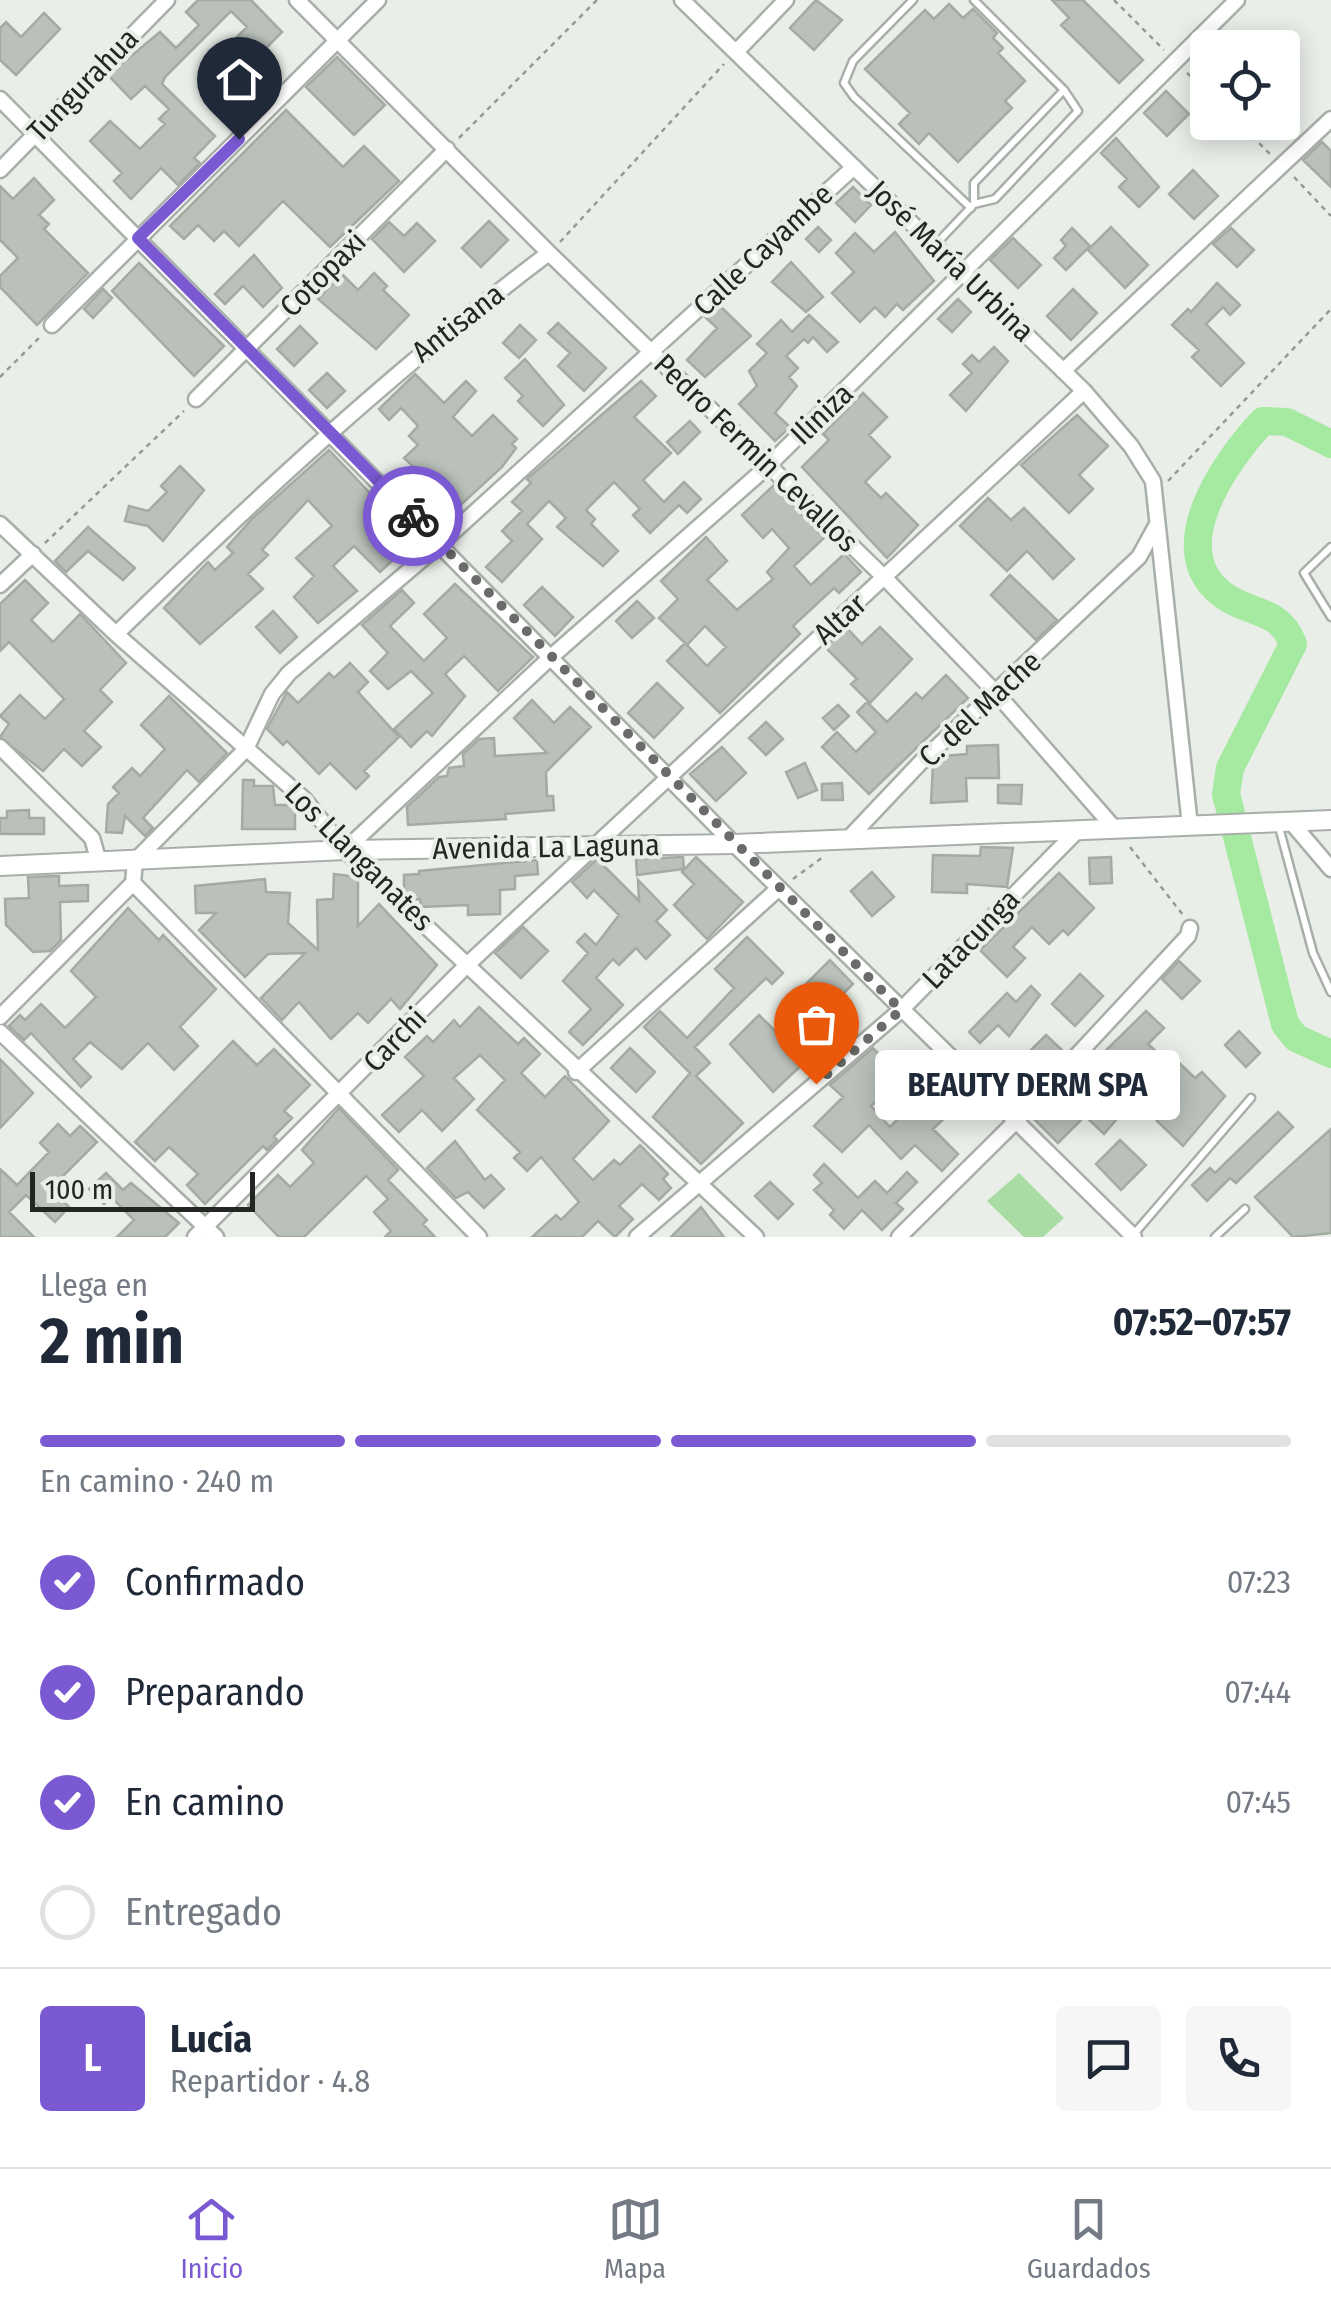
<!DOCTYPE html>
<html lang="es">
<head>
<meta charset="utf-8">
<style>
  :root { --surface:#fff; --page:#f6f6f7; --text:#1f2937; --muted:#747a83; --line:#e0e1e3; --accent:#7b59d3 }
  body { margin:0; font-family:"Fira Sans Condensed",sans-serif; background:var(--page); color:var(--text); height:100vh; display:flex; flex-direction:column; font-size:38px; white-space:nowrap }
  * { box-sizing:border-box; margin:0 }
  p { font-size:32px; color:var(--muted) }
  .icon { flex:none; width:55px; height:55px; fill:none; stroke:currentColor; stroke-width:2; stroke-linecap:round; stroke-linejoin:round }
  .map { position:relative; height:1237px; overflow:hidden }
  .drawer { display:flex; flex-direction:column; background:var(--surface); flex:1 }
  .drawer>* { flex:none }
  .fabs { position:absolute; left:1190px; top:30px; display:grid; gap:20px }
  .fabs a { display:grid; place-items:center; width:110px; height:110px; border-radius:10px; background:var(--surface); box-shadow:0 5px 25px #0003; font-size:50px }
  .scale { position:absolute; left:30px; bottom:25px; width:225px; box-sizing:border-box; padding-left:10px; border:5px solid #242623; border-top:0; font-size:28px; line-height:35px; white-space:nowrap; color:#242623; -webkit-text-stroke:8px #e9efe8; paint-order:stroke }
  .pin { position:absolute; display:grid; place-items:center; width:85px; height:85px; color:#fff; margin:-102px -42px; border-radius:50% 50% 50% 0; rotate:-45deg; box-shadow:0 0 10px #0007 }
  .pin .icon { rotate:45deg }
  .courier { position:absolute; display:grid; place-items:center; width:100px; height:100px; margin:-50px; border:8px solid #7b59d3; border-radius:50%; background:#fff; color:#222; box-shadow:0 2px 12px #0007 }
  .bubble { position:absolute; height:70px; border-radius:10px; background:var(--surface); box-shadow:0 5px 25px #0003; font-size:32px; font-weight:700; line-height:70px; text-align:center }
  .headline em { font-style:normal; font-weight:700 }
  .headline div { display:flex; flex-direction:column-reverse }
  .headline { display:flex; align-items:center; justify-content:space-between; height:170px; padding:0 40px }
  h1 { font-size:65px; font-weight:700; line-height:75px }
  .bar { display:grid; grid-template-columns:repeat(4,1fr); gap:15px 10px; align-content:center; height:120px; padding:0 40px }
  .bar i { height:12px; border-radius:8px; background:var(--line) }
  .bar .active { background:var(--accent) }
  .bar p { grid-column:span 4 }
  .line { display:flex; align-items:center; gap:25px; padding:0 40px; border-top:2px solid var(--line) }
  .line div { flex:1 }
  .round { display:grid; place-items:center; flex:none; width:105px; height:105px; border-radius:10px; background:var(--page) }
  ol { padding:0 40px; list-style:none }
  li { display:flex; align-items:center; gap:30px; height:110px }
  li p { margin-inline-start:auto }
  li .icon { padding:10px; border-radius:50%; background:var(--accent); color:#fff; stroke-width:4 }
  li:last-child { color:var(--muted) }
  li i { width:55px; height:55px; border:5px solid var(--line); border-radius:50% }
  .menu { display:flex; justify-content:space-around; align-items:center; height:140px; border-top:2px solid var(--line); background:var(--surface); font-size:28px; color:var(--muted) }
  .menu a { display:grid; justify-items:center; gap:5px }
  .menu .active { color:var(--accent) }
  .map>svg:first-child { display:block }
  .green { fill:#a8dca4 }
  .lines { fill:none; stroke-linecap:round; stroke-linejoin:round }
  .river { stroke:#a5eaa0; stroke-width:28 }
  .building { fill:#bac1ba; stroke:#a4aba3; stroke-width:2.5; fill-rule:evenodd }
  .service-casing { stroke:#a8afa8; stroke-width:11 }
  .minor-casing { stroke:#a8afa8; stroke-width:19 }
  .tertiary-casing { stroke:#a8afa8; stroke-width:22 }
  .path { stroke:#959a94; stroke-width:2.5; stroke-dasharray:5 5; stroke-linecap:butt }
  .service { stroke:#fff; stroke-width:6 }
  .minor { stroke:#fff; stroke-width:14 }
  .tertiary { stroke:#fff; stroke-width:18 }
  .done { stroke:#696c68; stroke-width:10; stroke-dasharray:0 18 }
  .route { stroke:#7b59d3; stroke-width:12 }
  .labels { text-anchor:middle; stroke-width:8; stroke-linejoin:round; paint-order:stroke }
  .street-label { font-size:30px; fill:#242623; stroke:#e9efe8 }
</style>
</head>
<body>
<div class="map">
<svg width="1331" height="1237" viewBox="0 0 1331 1237">
  <rect width="100%" height="100%" fill="#e9efe8"/>
  <path class="green" d="M1019,1173l45,45 -21,19h-19l-37,-36z"/>
  <g class="lines">
    <path class="river" d="M1331,444l-44,-22 -24,-1c-38,40 -103,132 -37,176 27,18 54,12 67,47l-63,124 -4,26 59,230 11,14 35,16"/>
  </g>
  <path class="building" d="M198,0h53l31,32 -20,20 8,9 -8,8 -31,-26 16,-16 -16,-16 -66,66 -3,7 53,52 -21,22 6,5 -22,22 -17,-17 -30,31 -17,-18 8,-8 -32,-32 20,-20 30,28 25,-25 -6,-5 10,-10 -24,-23 -14,13 -23,-24 52,-43 16,16 23,-23 -13,-13z
    M816,0l26,20 -28,30 -24,-22z
    M1052,0h31l60,60 -24,23 -58,-58 8,-7z
    M949,4l14,14 10,-9 24,24 -4,5 10,10 -5,5 27,28 -20,20 7,7 -54,54 -29,-29 -10,11 -20,-20 11,-11 -45,-44 60,-59 9,9z
    M44,13l16,16 -44,46 -16,-15v-32l6,-6 15,15z
    M337,57l48,48 -31,30 -48,-48z
    M1166,91l23,23 -22,22 -23,-23z
    M286,110l57,57 21,-21 35,35 -69,66 -47,-46 -44,45 -15,-15 -10,10 -16,-16 -14,14 -14,-13z
    M1116,138l43,49 -20,20 -20,-20 8,-8 -26,-26z
    M1322,142l9,9v36l-28,-27z
    M1193,170l25,26 -24,23 -25,-25z
    M34,178l20,22 -15,15 10,9 -5,5 44,44 -51,52 -37,-38v-11l18,-18 -18,-18v-54l13,13z
    M853,187l18,18 -16,17 -19,-19z
    M489,221l19,19 -27,27 -19,-19z
    M389,222l15,14 13,-13 18,18 -31,31 -32,-33z
    M818,227l13,13 -12,12 -13,-13z
    M1111,227l37,38 -23,23 -37,-38z
    M1072,228l18,18 -24,24 -12,-12 12,-12 -5,-6z
    M1231,228l23,22 -17,17 -24,-23z
    M895,232l39,49 -31,29 -6,-6 -12,13 -10,-10 -15,15 -28,-29 22,-21 -18,-19 19,-20 19,19z
    M1013,238l28,27 -23,23 -28,-28z
    M254,255l28,33 -19,19 -20,-21 -18,18 -10,-10z
    M791,262l32,35 -17,15 -34,-30z
    M139,263l85,83 -30,30 -82,-85z
    M374,273l13,13 -4,4 26,25 -33,34 -58,-50 24,-25 16,16z
    M1217,283l23,22 -10,10 -7,-8 -17,17 38,39 -23,23 -29,-29 7,-7 -27,-25 16,-16 3,3z
    M103,289l9,9 -19,20 -9,-9z
    M1073,289l24,24 -26,27 -24,-24z
    M958,299l13,13 -19,20 -14,-13z
    M719,305l32,31 -46,41 -18,-17 30,-32 -12,-11z
    M809,315l29,27 -11,10 -14,-15 -5,6 -4,-4 -18,17 12,12 -9,9 8,9 -22,27 15,14 -15,14 -36,-37 18,-18 -8,-15 18,-18 -10,-9 24,-24 11,12z
    M558,323l48,45 -22,23 -26,-25 12,-13 -22,-20z
    M520,325l16,15 -17,18 -16,-15z
    M300,326l17,17 -23,23 -17,-17z
    M994,347l14,14 -42,50 -16,-16 22,-22 -9,-9 9,-9 7,7z
    M525,359l39,46 -21,21 -25,-25 5,-5 -18,-18z
    M327,373l18,18 -18,17 -18,-18z
    M415,374l29,29 22,-22 10,10 -23,26 19,19 21,-21 24,24 -5,5 4,4 -14,19 -60,55 -38,-37 14,-14 -14,-13 14,-13 -9,-9 9,-10 -17,-18 -12,12 -10,-11z
    M641,381l15,15 -22,21 37,36 -28,27 21,22 20,-20 17,17 -14,14 -8,-8 -29,28 -17,-18 7,-6 -26,-27 -28,28 9,9 -4,5 27,27 -15,15 -46,-39 9,-9 -17,-17 -22,23 15,15 -40,43 -16,-15 26,-26 -10,-10 20,-20 -10,-9 19,-19 -4,-4z
    M863,393l24,24 -18,18 21,22 -25,25 16,16 5,-5 32,32 -31,33 -85,-91 27,-27 -6,-6z
    M1077,415l31,31 -29,29 14,14 -24,24 -48,-48z
    M690,421l10,11 -22,22 -11,-12z
    M329,450l60,63 -15,14 13,14 -7,6 13,13 -13,12 -26,-26 -21,20 24,25 -39,32 -24,-26 20,-21 -18,-18 36,-32 -24,-26 -46,50 6,5 -20,19 15,15 -63,55 -36,-36 44,-46 7,8 18,-17 -6,-6 26,-29z
    M180,466l24,24 -41,51 -15,-15 -23,-5 4,-15 19,5 19,-19 -6,-6z
    M774,485l50,53 -30,28 17,19 33,-31 17,18 -22,21 -5,-5 -41,38 7,8 -80,79 -53,-52 18,-18 -26,-25 19,-19 -17,-18 45,-44 21,24 -20,19 30,30 36,-31 -6,-7 22,-24 -17,-19 -9,9 -21,-23zM705,626l21,21 -19,19 -20,-21z
    M988,498l23,22 13,-12 50,51 -21,20 -26,-28 -20,20 -47,-45z
    M88,527l47,41 -12,12 -35,-29 -22,21 -11,-11z
    M1010,575l47,45 -21,20 -45,-45z
    M25,580l23,23 -17,17 22,22 27,-28 46,49 -26,27 12,12 -28,29 17,16 -19,19 -18,-17 -21,22 -43,-34 9,-13 -9,-8 20,-21 25,24 19,-20 -55,-57 -9,9v-47z
    M455,584l78,73 -35,34 -34,-35 -19,18 20,22 -33,40 -5,-5 -16,16 -17,-18 39,-36 -22,-22 -23,18 -18,-18 18,-18 -26,-28 40,-35 12,13 -24,23 34,35 23,-23 -23,-24z
    M542,587l31,30 -18,19 -31,-31z
    M637,601l17,17 -22,20 -16,-17z
    M273,611l24,26 -17,16 -24,-26z
    M846,627l16,17 18,-17 32,32 -42,44 -19,-19 6,-5 -32,-32z
    M350,663l18,19 -10,10 41,45 -35,34 5,5 -13,13 -26,-26 -11,11 -32,-33 -4,4 -16,-16 20,-37 11,11 31,-30 5,5z
    M946,675l22,23 -99,96 -47,-47 15,-15 19,20 20,-20 -19,-20 10,-10 20,20 29,-29 6,6z
    M657,683l26,25 -29,30 -26,-25z
    M169,696l58,57 -28,29 -12,-12 -44,48 10,10 -8,8 -20,-20 -3,17 -16,-1 2,-28 11,-11 -6,-6 19,-19 8,8 25,-27 -24,-24z
    M532,700l22,23 16,-16 21,20 -45,45 1,24h6l1,14 -49,4 1,5 -98,6 -1,-18 32,-30 8,-1 2,-8 15,-2 -1,-12 16,-15 15,-1 1,18 52,-3 -33,-35z
    M838,705l11,11 -15,14 -11,-12z
    M766,722l17,17 -17,16 -17,-17z
    M998,745l1,33h-33l1,23 -36,2 2,-38 10,-9 24,-2v-8z
    M722,747l24,26 -30,28 -26,-27z
    M805,763l12,27 -19,8 -12,-26z
    M243,780h11v6h19l2,19h20v24h-53z
    M842,783l1,17h-21v-16z
    M998,785h24l-1,19 -23,-1z
    M29,810v8h15v16h-44v-16h7v-7z
    M981,847l32,1 -6,39 -40,-3v9l-35,-1 1,-37 47,1z
    M683,857l1,12 -47,6 -1,-16z
    M696,857l47,45 -36,37 -33,-34 20,-21 -12,-12z
    M1111,857l1,26 -22,1 -1,-26z
    M597,859l42,42 -1,-21 29,30 -11,11 14,14 -24,24 -10,-11 -17,17 -6,-6 -17,19 27,27 -40,40 -14,-13 22,-23 -28,-28 25,-28 -11,-11 8,-8 11,11 23,-30 -25,-25 -7,8 -15,-16z
    M537,860l1,14 -23,2v13l-15,1v24l-32,1v-10l-47,2 -1,-8 -7,1 -9,-9v-16l15,-1v-3z
    M872,872l22,25 -22,19 -21,-25z
    M1059,873l35,35 -26,27 -5,-5 -14,14 -17,-17 -19,20 12,11 -18,19 -27,-27z
    M334,874l24,3v49l21,-22 58,61 -37,44 -9,-10 -23,24 -10,-10 -27,26 -32,-37 -17,18 -21,-22 44,-45 -37,1 -23,23 -46,-47 17,-17h-20l-1,-27 70,-7 1,13 24,1 -2,30 30,27 -1,-50 16,-1z
    M59,876v10l29,-1v16l-28,1 1,38 -11,11 -17,1 -27,-27 -1,-26 24,-1 -1,-21z
    M128,908l31,32 4,-5 53,54 -36,38 18,19 -24,24 -26,-27 -26,26 -32,-27 -17,17 18,18 -10,10 -50,-54 -7,7 -15,-14 11,-11 5,5 16,-16 24,24 31,-31 -25,-26z
    M523,927l25,24 -27,27 -26,-25z
    M747,937l36,36 -11,11 -6,-6 -71,69 15,16 -14,13 47,47 -42,41 -48,-47 37,-44 -46,-46 16,-16 27,27 47,-50 -19,-19z
    M830,960l23,24 -31,31 -23,-24z
    M1179,961l21,20 -18,18 -20,-20z
    M1080,974l23,22 -28,30 -23,-22z
    M1031,986l9,9 -31,41 -11,-11 -18,18 -11,-11 38,-39 9,9z
    M479,1007l39,37 6,-6 16,16 -19,19 24,24 20,-21 44,45 -36,38 20,21 21,-20 6,5 20,-20 28,29 -5,5 8,9 -12,12 -17,-16 -23,22 14,13 -18,18 -17,-16 -16,16h-50l24,-22 5,5 18,-18 -38,-45 -14,14 -13,-13 6,-6 -43,-42 28,-30 -25,-25 -26,23 20,21 -32,32 -20,-21 -23,22 -17,-17 42,-39 -19,-19 22,-21 6,6 21,-22 6,7z
    M1146,1011l18,17 -16,16 20,19 5,-6 22,21 7,-6 23,24 -42,50 -26,-25 10,-10 -5,-5 16,-16 -20,-19 -54,63 -18,-17 30,-31 -23,-23z
    M759,1015l47,46 -33,31 -43,-48z
    M1239,1031l21,22 -14,14 -21,-22z
    M1046,1035l18,17 -14,15 -7,-8 -18,18 9,9 -19,19 -25,-25 19,-19 4,5 9,-7z
    M233,1041l24,24 17,-16 36,36 -26,26 8,7 -18,18 3,4 -10,10 -4,-4 -58,58 -18,-19 11,-11 -29,-27 -14,14 -20,-19z
    M630,1048l25,24 -19,20 -25,-24z
    M873,1048l22,23 -17,17 6,6 -13,12 19,21 24,-24 -6,-7 23,-22 30,28 -28,27 25,25 -16,17 -27,-26 -14,14 -32,-34 -27,27 -28,-26 29,-29 -13,-12z
    M0,1059l33,34 -33,35z
    M1067,1084l25,25 -34,34 -25,-25z
    M339,1108l59,62 -10,10 39,40 -4,4 12,13h-50l6,-6 -17,-19 14,-13 -22,-23 -62,61h-25l-31,-32 30,-30 12,12 24,-24 -12,-13z
    M1278,1112l15,15 -57,56 -6,-5 -23,23 -15,-16 18,-17 5,5z
    M58,1124l12,12 10,-10 17,16 -42,42 12,13 -4,4 6,6 -14,15 -29,-27 -17,17 25,25h-34v-68l17,16 32,-33 -9,-9z
    M1331,1129v104l-38,4 -38,-40z
    M1120,1140l26,25 -25,25 -25,-26z
    M455,1141l30,39 6,-5 13,14 -20,19 -16,-16 -12,6 -29,-30z
    M824,1164l34,34 17,-17 12,12 20,-21 10,10 -21,21 7,6 -21,21 -20,-20 -18,19 -14,-14 4,-5 -20,-20 8,-7 -8,-8z
    M106,1173l17,17 8,-7 48,40 -14,14h-48l17,-17 -23,-23 -7,7 -15,-15z
    M770,1182l23,22 -15,15 -23,-23z
    M701,1207l23,30h-53z"/>
  <g class="lines">
    <defs>
      <path id="service" d="M913,0l-60,61 -9,22 10,14 117,111
        M974,204v-21l90,-93
        M936,244l38,-40 21,-5 83,-88 -14,-21 -90,-90
        M1331,547l-27,26 27,44
        M1279,827l34,126 18,39
        M1134,1234l117,-136
        M1215,1237l30,-28"/>
      <path id="minor" d="M297,0l252,253 336,325 112,116 119,136
        M682,0l402,391 47,55 22,35 37,345
        M736,52l50,-52
        M0,99l734,745 400,393
        M0,170l167,-170
        M52,325l326,-325
        M1063,371l268,-252
        M196,399l251,-250
        M0,524l116,110 188,165 41,51 411,387
        M0,585l33,-31
        M116,634c140,-136 277,-264 433,-381
        M0,747l92,91 7,24
        M1291,822l40,47
        M849,838l72,-76 218,-205 17,-31
        M345,850l206,-193 217,-191 469,-466
        M0,1017l133,-134
        M0,1032l216,205
        M576,1072l203,-184
        M195,1237l273,-273 616,-573
        M479,1237l-346,-354 2,-22 111,-112 26,-55 17,-21 151,-129 414,-377
        M637,1237l264,-227 174,-177
        M899,1237l116,-115 173,-186 2,-8"/>
      <path id="tertiary" d="M0,866l345,-16 389,-6 597,-24"/>
    </defs>
    <use href="#service" class="service-casing"/>
    <use href="#minor" class="minor-casing"/>
    <use href="#tertiary" class="tertiary-casing"/>
    <path class="path" d="M1114,0l50,50
      M1187,73l21,20
      M1238,122l32,32
      M459,138l138,-138
      M1294,177l37,39
      M560,242l164,-178
      M0,377l41,-41
      M1168,481l163,-172
      M45,543l139,-132
      M1130,847l53,68
      M793,879l30,-22"/>
    <use href="#service" class="service"/>
    <use href="#minor" class="minor"/>
    <use href="#tertiary" class="tertiary"/>
  </g>
  <g class="lines">
    <path class="done" d="M413,516l488,494 -85,74"/>
    <path class="route" d="M239,139l-101,99 275,278"/>
  </g>
  <g class="labels">
    <g class="street-label">
      <text transform="translate(83 85) rotate(-46)" y="10">Tungurahua</text>
      <text transform="translate(763 250) rotate(-43)" y="10">Calle Cayambe</text>
      <text transform="translate(951 261) rotate(44)" y="10">José María Urbina</text>
      <text transform="translate(323 274) rotate(-45)" y="10">Cotopaxi</text>
      <text transform="translate(458 323) rotate(-38)" y="10">Antisana</text>
      <text transform="translate(822 414) rotate(-44)" y="10">Iliniza</text>
      <text transform="translate(756 453) rotate(44)" y="10">Pedro Fermin Cevallos</text>
      <text transform="translate(840 619) rotate(-42)" y="10">Altar</text>
      <text transform="translate(980 709) rotate(-43)" y="10">C. del Mache</text>
      <text transform="translate(546 847) rotate(-1)" y="10">Avenida La Laguna</text>
      <text transform="translate(359 857) rotate(45)" y="10">Los Llanganates</text>
      <text transform="translate(971 939) rotate(-46)" y="10">Latacunga</text>
      <text transform="translate(395 1040) rotate(-46)" y="10">Carchi</text>
    </g>
  </g>
</svg>
<div class="fabs">
<a><svg class="icon" aria-label="locate" viewBox="0 0 24 24"><circle cx="12" cy="12" r="6"/><path d="M12 2v4M12 18v4M2 12h4M18 12h4"/></svg></a>
</div>
<div class="scale">100 m</div>
<div class="pin" style="left:816px;top:1084px;background:#ea580c"><svg class="icon" aria-label="bag" viewBox="0 0 24 24"><path d="M5 8h14l-1 12H6zM9 8a3 3 0 0 1 6 0"/></svg></div>
<div class="pin" style="left:239px;top:139px;background:#1f2937"><svg class="icon" aria-label="home" viewBox="0 0 24 24"><path d="M3 11l9-7 9 7M6 9v11h12V9"/></svg></div>
<div class="courier" style="left:413px;top:516px"><svg class="icon" aria-label="bike" viewBox="0 0 24 24"><circle cx="6" cy="16" r="4"/><circle cx="18" cy="16" r="4"/><path d="M6 16l4-8h5l3 8M10 8l3 8H6M13 5h3"/></svg></div>
<div class="bubble" style="left:875px;top:1050px;width:305px">BEAUTY DERM SPA</div>
</div>
<section class="drawer">
<div class="headline"><div><h1>2 min</h1><p>Llega en</p></div><em>07:52–07:57</em></div>
<div class="bar"><i class="active"></i><i class="active"></i><i class="active"></i><i></i><p>En camino · 240 m</p></div>
<ol>
<li><svg class="icon" aria-label="check" viewBox="0 0 24 24"><path d="M5 12l5 5 9-10"/></svg>Confirmado<p>07:23</p></li>
<li><svg class="icon" aria-label="check" viewBox="0 0 24 24"><path d="M5 12l5 5 9-10"/></svg>Preparando<p>07:44</p></li>
<li><svg class="icon" aria-label="check" viewBox="0 0 24 24"><path d="M5 12l5 5 9-10"/></svg>En camino<p>07:45</p></li>
<li><i></i>Entregado</li>
</ol>
<div class="line" style="height:180px"><b class="round" style="background:var(--accent);color:#fff">L</b><div><b>Lucía</b><p>Repartidor · 4.8</p></div><a class="round"><svg class="icon" aria-label="chat" viewBox="0 0 24 24"><path d="M4 5h16v11H9l-5 4z"/></svg></a><a class="round"><svg class="icon" aria-label="phone" viewBox="0 0 24 24"><path d="M5 4h4l2 5-3 2q2 4 5 5l2-3 5 2v4C11 20 4 13 5 4z"/></svg></a></div>
</section>
<nav class="menu">
<a class="active"><svg class="icon" aria-label="home" viewBox="0 0 24 24"><path d="M3 11l9-7 9 7M6 9v11h12V9"/></svg>Inicio</a>
<a><svg class="icon" aria-label="map" viewBox="0 0 24 24"><path d="M3 6l6-2 6 2 6-2v14l-6 2-6-2-6 2zM9 4v14M15 6v14"/></svg>Mapa</a>
<a><svg class="icon" aria-label="saved" viewBox="0 0 24 24"><path d="M7 4h10v16l-5-4-5 4z"/></svg>Guardados</a>
</nav>
</body>
</html>
